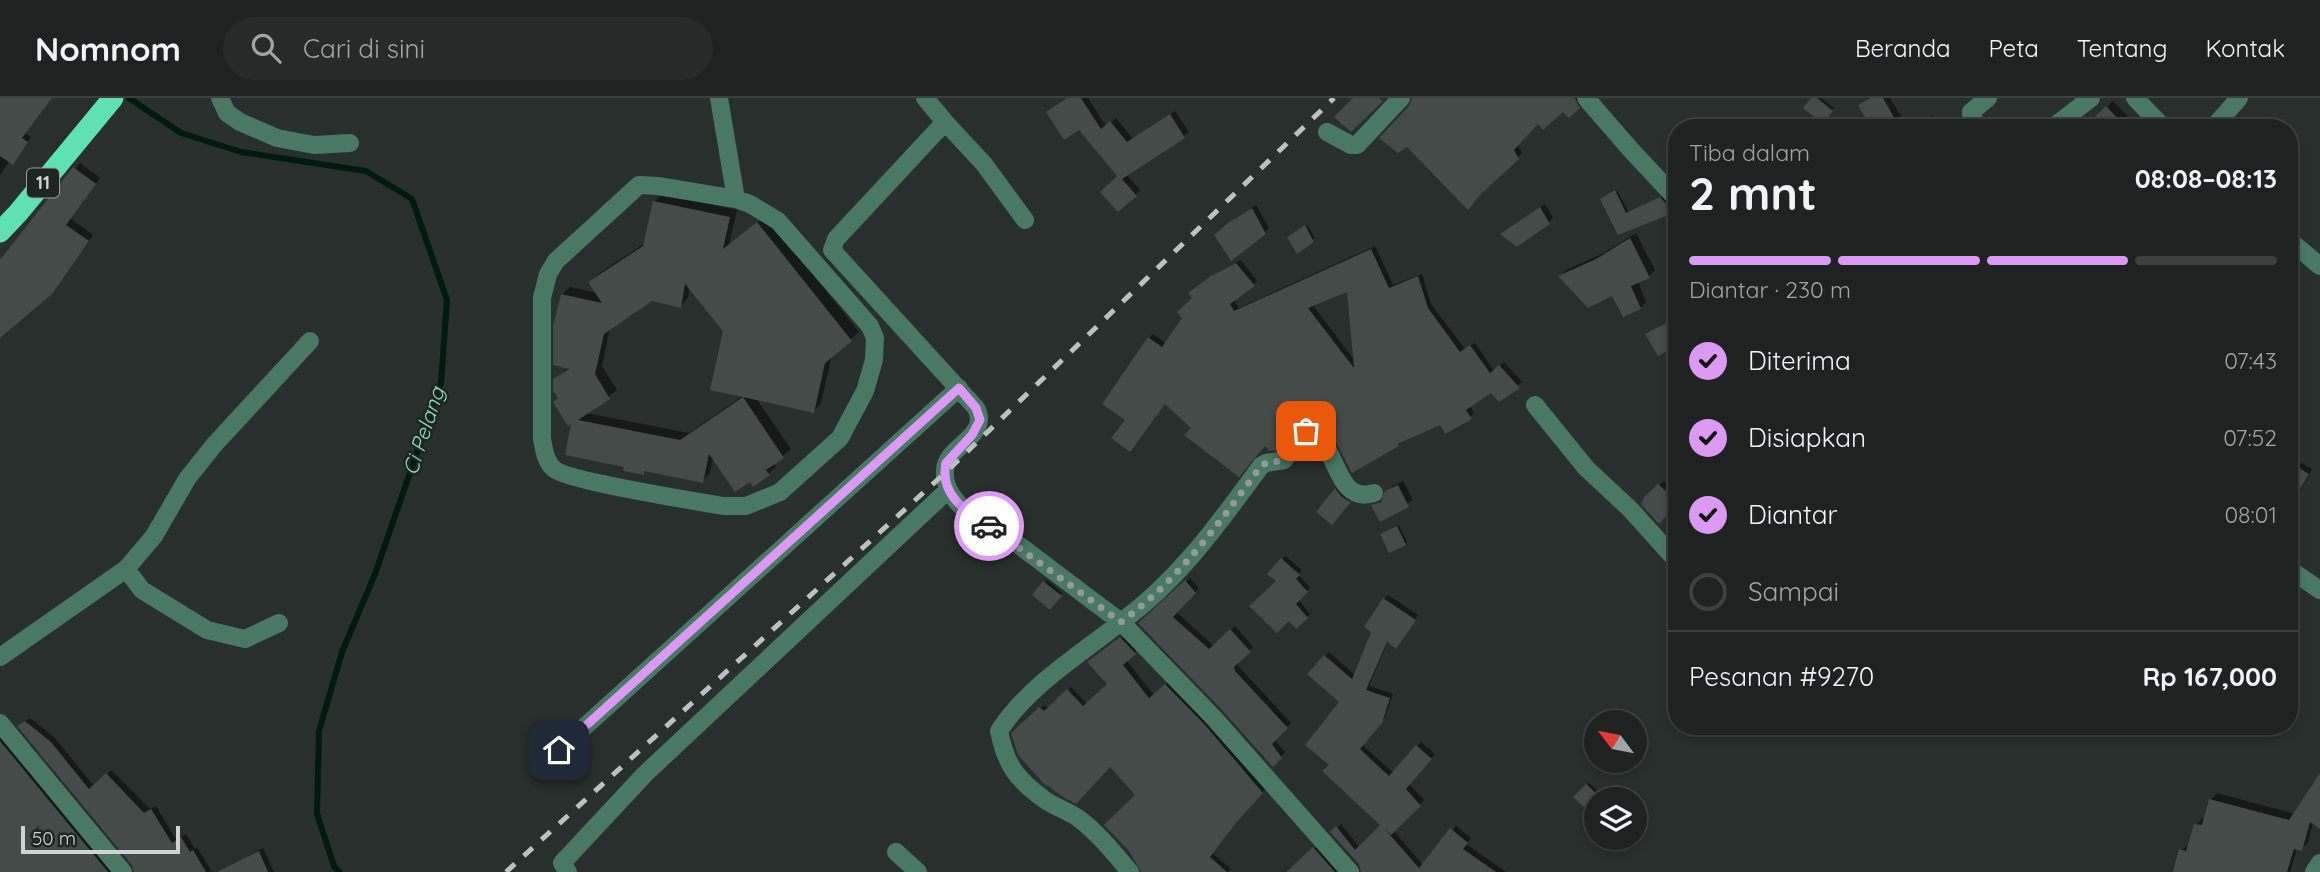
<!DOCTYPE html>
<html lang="id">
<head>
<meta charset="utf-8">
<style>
  :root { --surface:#1e2321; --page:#262b2a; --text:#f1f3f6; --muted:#a1a4a5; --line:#3c403f; --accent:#dc99f4 }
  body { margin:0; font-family:Quicksand,sans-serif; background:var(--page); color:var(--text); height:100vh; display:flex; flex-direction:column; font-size:26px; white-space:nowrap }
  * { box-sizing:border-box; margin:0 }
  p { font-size:23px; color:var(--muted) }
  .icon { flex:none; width:38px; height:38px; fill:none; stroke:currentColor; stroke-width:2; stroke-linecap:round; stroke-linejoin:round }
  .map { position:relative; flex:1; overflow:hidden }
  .side { position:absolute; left:1668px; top:21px; width:630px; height:616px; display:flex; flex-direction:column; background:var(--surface); border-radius:28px; box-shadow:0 4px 10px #0003,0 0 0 2px var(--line) }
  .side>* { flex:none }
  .needle { width:46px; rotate:302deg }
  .buttons { position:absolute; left:1584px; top:612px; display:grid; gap:14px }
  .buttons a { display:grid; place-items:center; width:63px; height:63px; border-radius:50%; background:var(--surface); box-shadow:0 4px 10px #0003,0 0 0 2px var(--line); font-size:35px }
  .scale { position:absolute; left:21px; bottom:18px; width:159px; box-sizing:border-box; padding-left:7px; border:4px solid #cfd4d2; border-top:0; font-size:19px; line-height:24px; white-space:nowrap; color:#cfd4d2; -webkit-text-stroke:5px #1e2522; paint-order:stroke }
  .pin { position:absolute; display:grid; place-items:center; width:60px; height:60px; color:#fff; margin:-30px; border-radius:14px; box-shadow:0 4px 10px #0006 }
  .courier { position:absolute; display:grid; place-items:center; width:70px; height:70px; margin:-35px; border:5px solid #dc99f4; border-radius:50%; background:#fff; color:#222; box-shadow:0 2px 9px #0007 }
  .headline em { font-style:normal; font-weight:700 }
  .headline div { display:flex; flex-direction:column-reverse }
  .headline { display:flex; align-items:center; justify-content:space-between; height:119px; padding:0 21px }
  h1 { font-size:46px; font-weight:700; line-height:52px }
  .bar { display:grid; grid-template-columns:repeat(4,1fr); gap:10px 7px; align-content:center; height:84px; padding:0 21px }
  .bar i { height:9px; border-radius:5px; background:var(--line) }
  .bar .on { background:var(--accent) }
  .bar p { grid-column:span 4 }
  .line { display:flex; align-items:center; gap:18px; padding:0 21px; border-top:2px solid var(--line) }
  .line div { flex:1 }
  ol { padding:0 21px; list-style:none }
  li { display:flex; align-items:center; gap:21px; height:77px }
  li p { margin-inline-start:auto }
  li .icon { padding:7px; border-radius:50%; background:var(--accent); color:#111; stroke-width:4 }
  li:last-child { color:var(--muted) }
  li i { width:38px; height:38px; border:4px solid var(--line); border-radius:50% }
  header { display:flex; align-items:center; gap:42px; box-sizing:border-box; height:98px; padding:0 35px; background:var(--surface); border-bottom:2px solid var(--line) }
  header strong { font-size:33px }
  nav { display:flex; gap:38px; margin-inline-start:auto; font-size:24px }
  .search { width:490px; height:63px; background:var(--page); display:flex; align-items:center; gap:18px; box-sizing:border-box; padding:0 24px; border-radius:38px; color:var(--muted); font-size:26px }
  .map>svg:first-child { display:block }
  .shadow { fill:#0007; fill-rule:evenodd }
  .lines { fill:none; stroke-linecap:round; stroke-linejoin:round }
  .stream { stroke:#001a10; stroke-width:6 }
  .building { fill:#444b48; fill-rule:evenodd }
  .minor { stroke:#497865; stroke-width:18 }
  .highway { stroke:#5ee1b3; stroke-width:21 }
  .rail { stroke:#bbc1bf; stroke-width:5; stroke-dasharray:12 12; stroke-linecap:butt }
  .done { stroke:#959a98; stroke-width:7; stroke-dasharray:0 12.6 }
  .route { stroke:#dc99f4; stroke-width:9 }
  .labels { text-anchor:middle; stroke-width:5; stroke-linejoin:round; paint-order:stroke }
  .shield { fill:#1e2522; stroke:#9aa09d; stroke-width:2 }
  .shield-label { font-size:18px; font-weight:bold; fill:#cfd4d2 }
  .water-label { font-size:21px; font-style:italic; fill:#85e2bd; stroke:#1e2522 }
</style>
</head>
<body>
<header>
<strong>Nomnom</strong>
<div class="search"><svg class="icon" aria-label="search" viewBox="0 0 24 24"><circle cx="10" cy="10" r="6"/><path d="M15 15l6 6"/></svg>Cari di sini</div>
<nav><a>Beranda</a><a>Peta</a><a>Tentang</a><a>Kontak</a></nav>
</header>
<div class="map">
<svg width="2320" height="774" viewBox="0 0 2320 774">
  <rect width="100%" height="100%" fill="#282f2c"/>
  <path class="shadow" d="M0,0h51l-26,35 6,4 -14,21 -7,2 -10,15z
    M1067,0h21l18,28 10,-8 17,21 42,-28 14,21 -63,42 14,16 -22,20 2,-34 -41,-48 -31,-16z
    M1413,0h166l4,5 -14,13 -6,-6 -25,11 -21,23 5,9 -39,37 -72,-84z
    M1813,0h8l13,10 -11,14z
    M1869,0h21l14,23 -5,5 -39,-21z
    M2113,3l26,27h-53z
    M1933,18l7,12h-25z
    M80,65l20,15 -30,40 23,17 -36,51 -57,43v-67z
    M1617,93l12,21 33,-15 14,13 -57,23 -17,-34z
    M662,96l75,16 -8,35 37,-29 93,116 -27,23 -11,48 -7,8 -58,-13 35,51 -17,14 2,3 -7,8 -56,-17 -3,16 -8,8 -56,-11 -3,3 -17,-7 -53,-45 -13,-23 -5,-19 15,-12 -8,-72 8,-8 28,6 -8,-11 8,-8 47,-31 9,-41zM690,189l35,44 19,64 -55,38 -103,-20 31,-23 -15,-24 8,-39 42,-28 28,7 8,-8z
    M1545,106l8,14 -4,4 -42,8z
    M1256,107l13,23 -4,4 -31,-13z
    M1307,127l8,13 -17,14 -7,-16z
    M1636,135l19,37 -6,6 -11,5 8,21 -6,6 -27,-14 -53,-18 6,-6 38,-17z
    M1375,148l18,39 29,-11 9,30 34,45 10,-6 19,28 10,-9 18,20 -22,18 -9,-9 -21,14 4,8 -4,4 -30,6 -42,22 -62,-7 -10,-11 -15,-8h-10l-20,24 -88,-15 -27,-26 -39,17 -23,-15 45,-66 4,-4 14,10 27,-46v-8l23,-17 24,-13 16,21 -23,19 5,8zM1349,191l6,72 -43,-57z
    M2294,361l18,10 -23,43v-48z
    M1403,383l10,19 -32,20 -8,-15 11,-6 8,-12z
    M1664,383l12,11v11l-17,19 -13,-25z
    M1340,387l14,12 -17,21 -1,-28z
    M1399,427l8,17 -2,2 -21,-12z
    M1285,458l17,14 -4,4 12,14 -12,11 12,15 -14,13 -18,-46 -9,-8z
    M1190,480l9,10 -23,24 38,34 21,-20 18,21 -16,15 1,4 53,57 -17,16 11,13 -12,13 -50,-57 -83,-85z
    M1047,482l15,13 -12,15 -16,-13z
    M1388,497l30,20 -18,27 -12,-1 -19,45 24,8 -8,23 -23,28 32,28 27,-31 14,12 -26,30 15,16 -31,30 30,35 33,-39 15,12 -5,6 40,28h-144l-2,-8 -28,-32 9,-8 19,24 22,-23 -51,-61 10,-62 -32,-29 20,-21 26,23 29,-76z
    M1124,537l14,14 -12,11 28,35 16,-14 96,107 -27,30 -27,35 19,16 -3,3h-75l-15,-77 -28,-30 -97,-31 31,-29 5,4 22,-22 16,17 23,-20 -17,-26z
    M30,620l24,19 40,49 17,-16 39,39 6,-3 20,34 10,-6 9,15 2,-2 15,25h-76l-2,-8 -110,-142z
    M0,634l117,140h-117z
    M2320,677v52l-7,-5 -5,21 -7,6 -4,-1 -7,24h-116l7,-22 9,-6 6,-19 6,-7 4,1 5,-19 6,-7 78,21z
    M1589,685l11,10 -13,14 -11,-10z
    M1318,747l24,27h-57z
    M263,750l11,24h-30l-5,-10z"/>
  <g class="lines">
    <path class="stream" d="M129,0l52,35 60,19 125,19 46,28 35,101 -6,83 -66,191 -33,78 -23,79 -2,83 17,52 5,6"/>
  </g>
  <path class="building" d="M0,0h52l-30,40 6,4 -15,23 -13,-9z
    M1067,0h14l20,31 9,-8 17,21 43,-28 15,24 -63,41 15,17 -19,16 -18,-20 17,-16 -38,-46 -15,10 -18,-28z
    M1353,0h25l5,3 -32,31 -17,-15z
    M1412,0h163l5,10 -11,10 -6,-6 -20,18 -5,-6 -24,26 5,9 -39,36 -12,15 -61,-63 -9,6 -19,-15 30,-32z
    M1811,0h6l16,13 -10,13 -20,-16z
    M1870,0h13l17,30h-29l-13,-23z
    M2106,8l21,22h-44z
    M73,69l23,17 -30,41 23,16 -37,53 -52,44v-78z
    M1615,92l11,23 34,-16 8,9 8,3v3l-58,23 -18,-36z
    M653,103l77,16 -7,32 34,-27 95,119 -27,22 -11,50 -71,-16 41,61 -18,12 4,5 -17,12 -3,-5 -15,10 -26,-38 -6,29 -59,-12v4l-21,-4 1,-4 -59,-12 6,-31 -3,2 -15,-24 5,-4 -5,-7v-12l16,-10 -16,-4v-39l8,-32 41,9 -14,-21 55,-36zM685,186l38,47 -13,59 33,7 -63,43 -102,-20 32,-21 -15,-25 9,-40 48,-33 29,7z
    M1540,109l10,17 -33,23 -17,-13z
    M1252,110l14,26 -35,27 -17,-26 14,-12z
    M1305,127l9,17 -17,12 -10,-17z
    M1630,140l20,40 -19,8 10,23 -18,8 -11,-21 -24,12 -30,-32 38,-17z
    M1371,151l18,39 29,-12 10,32 32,44 10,-7 20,28 9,-8 21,23 -21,14 -8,-9 -25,17 6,9 -27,15 -5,-9 -42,19 1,2 -47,27 -19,-36 -11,-12 -16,-5 -9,4 -19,26 -9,1 -4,-5 -26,31 -55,-42 7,-7 -26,-24 -35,48 -19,-14 14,-18 -23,-16 46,-67 14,10 20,-29 -5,-6 15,-14 -4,-5 23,-17 25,-13 19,23 -25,18 4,7zM1347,194l7,76 -46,-60z
    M1676,220v28l-18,10 -13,-22z
    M2289,364l20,12 -20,34z
    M1658,386l18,16v5l-17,19 -18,-20 4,-8z
    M1398,387l11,22 -29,15 -9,-17 10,-3 4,-11z
    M1335,390l7,9 9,5 -19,23 -16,-13z
    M1397,428l9,19 -17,8 -9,-19z
    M1281,460l19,17 -4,4 12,13 -12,12 12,14 -12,11 -7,-8 -12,12 -28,-27 27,-25 -9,-7z
    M1185,482l11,13 -23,24 36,32 21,-20 21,23 -17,15 1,4 53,57 -16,16 10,14 -9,9 -52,-58 -83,-86z
    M1043,483l19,15 -12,14 -18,-15z
    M1383,500l33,22 -20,29 -9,-7 -21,48 24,8 -8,25 -22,26 29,27 27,-31 16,14 -26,30 15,17 -30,29 -8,-8 36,41 31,-40 18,15 -5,6 33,23h-135l-2,-8 -29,-32 6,-6 19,24 25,-25 -58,-54 7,-6 -24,-20 34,-43 -32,-28 17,-19 28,24 19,-47 -7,-5z
    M1120,539l16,17 -13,11 26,33 16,-14 40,41 58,68 -28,31 -25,33 17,15h-86l-12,-21 -25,-26 31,-30 -25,-28 -34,37 -16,-9 -13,-10 -1,1 -28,-31 -7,-22 28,-26 5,4 23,-22 16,17 24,-22 -20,-22z
    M25,623l26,21 38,47 17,-16 38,40 7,-4 21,34 9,-6 9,15 3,-2 13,22h-72l-2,-7 -115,-139z
    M0,643l108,131h-108z
    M2320,675v56l-10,-7 -8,29 -8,-2 -7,23h-114l6,-23 7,2 8,-27 8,1 7,-26 80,21z
    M1586,686l13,12 -12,14 -14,-13z
    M1313,749l22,25h-49z
    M259,753l9,21h-51z"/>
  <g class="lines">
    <path class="minor" d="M220,0l7,15 13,9 37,16 37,7 36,-2
      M719,0l17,101 14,5 28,17 92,105 5,12 -1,22 -9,31 -25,47 -60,54 -34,14h-23c-27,-5 -156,-25 -169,-37 -9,-8 -10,-20 -12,-30v-141l6,-24 8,-13 83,-76 19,1 78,13
      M925,0l20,24 -109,117 -4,11 144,158c15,29 -30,37 -31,62 -1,14 4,23 14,34 13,14 33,22 49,33 38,28 75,57 113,85 -42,33 -93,64 -122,109 7,34 17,48 46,69 10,7 23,11 33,18 20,15 36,35 52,54
      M1586,0l45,52 45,48
      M2135,0l29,30
      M945,24l39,42 41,56
      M1980,30l-9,-13v-3l17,-14
      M2052,30l39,-30
      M2213,30l26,-30
      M1327,34l24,13h6l44,-47
      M2289,142l31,26
      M1535,307l51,63 44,41 46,51
      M126,471l16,21 65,40 38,9 34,-16
      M2289,471l31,21
      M0,559l126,-88 28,-33 33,-57 27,-34 96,-104
      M0,625l123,149
      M559,652l400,-362
      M896,754l22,20
      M568,774l-6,-9 83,-89 303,-284
      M1350,774l-137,-155 -92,-95c58,-42 98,-99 140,-156l5,-3 18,-3 22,-29c33,5 26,75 68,62
      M2314,774l6,-9"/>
    <path class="highway" d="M0,134l18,-19 95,-115"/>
    <path class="rail" d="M506,774l439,-399 389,-375"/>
  </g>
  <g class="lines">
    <path class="done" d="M989,428l132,96c58,-42 98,-99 140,-156l5,-3 18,-3 22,-29"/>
    <path class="route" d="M559,652l400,-362 17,20 4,12 -8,15 -26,28c-7,32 20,48 43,63"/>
  </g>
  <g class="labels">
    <rect class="shield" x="27" y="70.5" width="32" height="29" rx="5"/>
    <g class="shield-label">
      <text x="43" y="91">11</text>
    </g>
    <g class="water-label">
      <text transform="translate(424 333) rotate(-72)" y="7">Ci Pelang</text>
    </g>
  </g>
</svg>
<div class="buttons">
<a><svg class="needle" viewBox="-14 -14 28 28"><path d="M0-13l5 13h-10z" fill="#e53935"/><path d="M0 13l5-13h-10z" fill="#a1a4a5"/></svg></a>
<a><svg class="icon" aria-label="layers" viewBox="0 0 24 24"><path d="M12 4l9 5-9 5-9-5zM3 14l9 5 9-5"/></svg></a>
</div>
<div class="scale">50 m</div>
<div class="pin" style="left:1306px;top:333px;background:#ea580c"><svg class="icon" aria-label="bag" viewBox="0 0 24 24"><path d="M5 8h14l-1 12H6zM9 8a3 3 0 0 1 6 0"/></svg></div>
<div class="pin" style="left:559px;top:652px;background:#1f2937"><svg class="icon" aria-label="home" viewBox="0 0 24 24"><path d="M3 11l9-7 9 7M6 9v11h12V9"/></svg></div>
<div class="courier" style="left:989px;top:428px"><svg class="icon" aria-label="car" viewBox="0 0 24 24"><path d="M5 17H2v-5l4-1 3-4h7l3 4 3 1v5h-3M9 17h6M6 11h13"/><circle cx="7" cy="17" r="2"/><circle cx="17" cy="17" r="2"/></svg></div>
<section class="side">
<div class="headline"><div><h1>2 mnt</h1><p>Tiba dalam</p></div><em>08:08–08:13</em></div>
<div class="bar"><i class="on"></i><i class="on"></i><i class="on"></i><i></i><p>Diantar · 230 m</p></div>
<ol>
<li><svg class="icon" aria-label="check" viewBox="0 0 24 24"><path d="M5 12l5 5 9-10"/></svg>Diterima<p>07:43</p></li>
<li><svg class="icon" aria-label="check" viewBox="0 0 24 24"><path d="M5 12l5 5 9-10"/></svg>Disiapkan<p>07:52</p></li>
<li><svg class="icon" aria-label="check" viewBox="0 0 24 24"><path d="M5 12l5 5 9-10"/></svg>Diantar<p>08:01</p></li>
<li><i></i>Sampai</li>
</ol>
<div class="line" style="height:91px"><div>Pesanan #9270</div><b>Rp 167,000</b></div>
</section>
</div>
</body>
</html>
